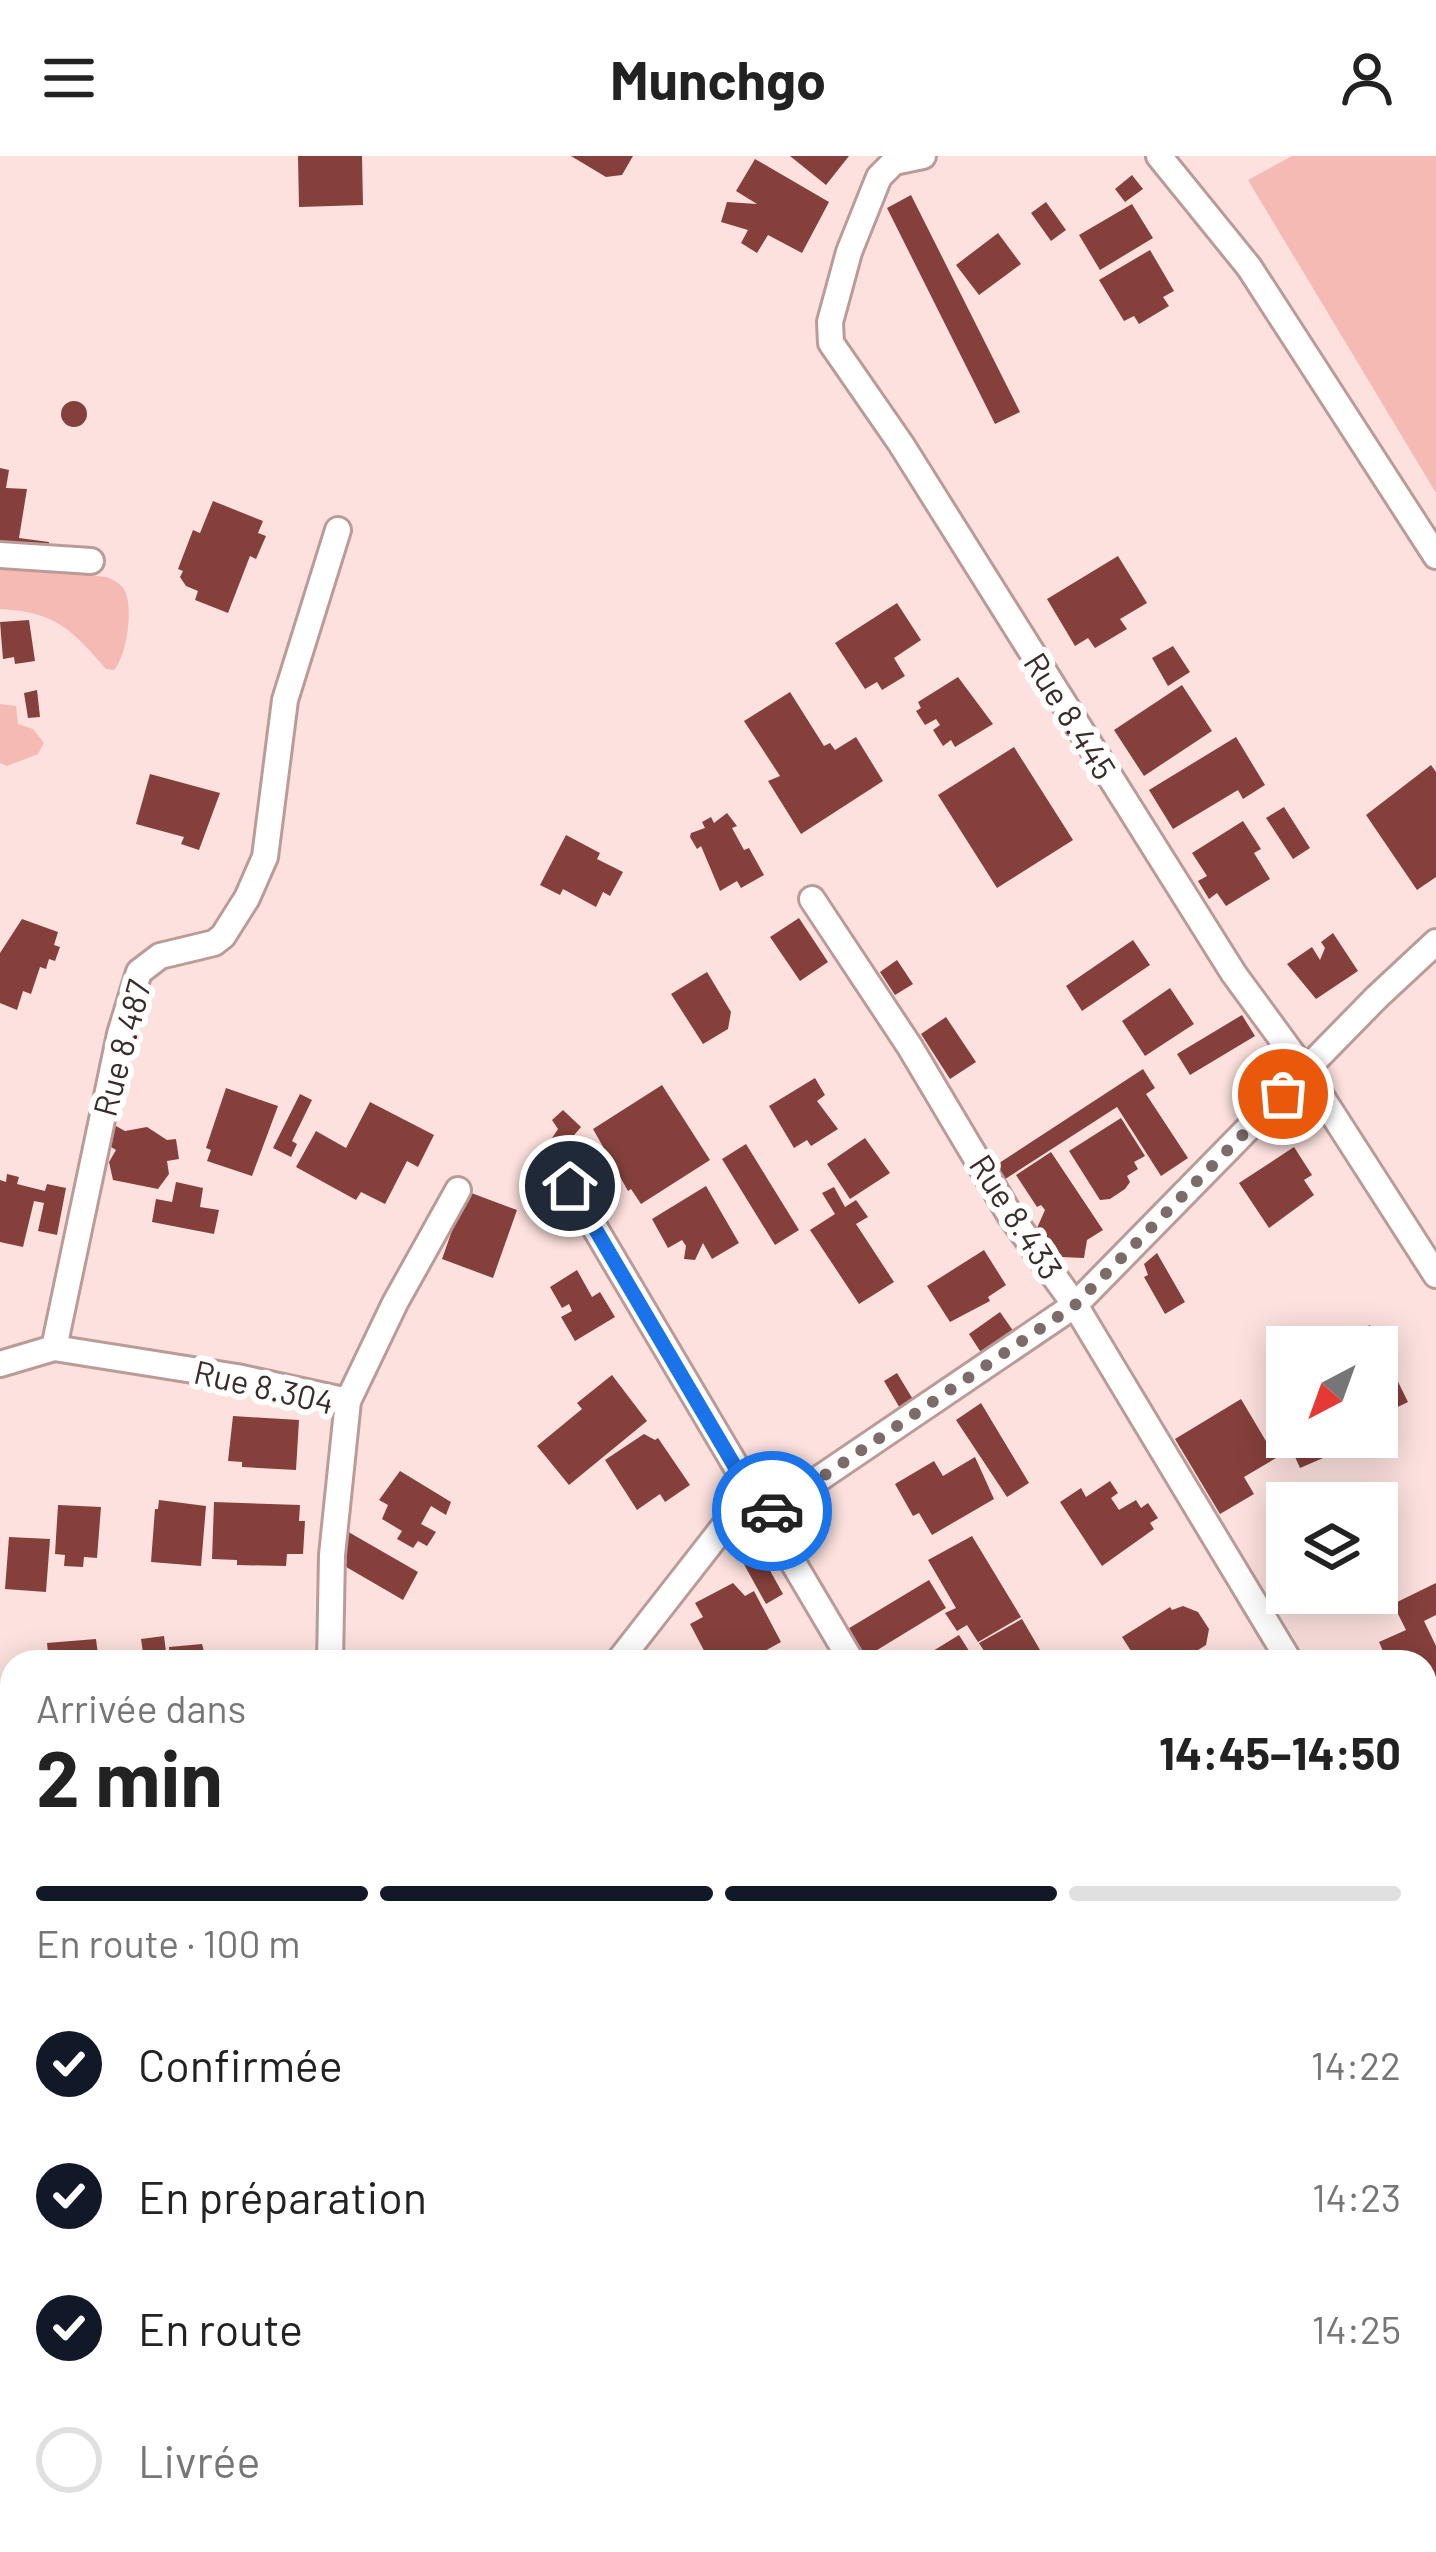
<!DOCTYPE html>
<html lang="fr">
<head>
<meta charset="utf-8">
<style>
  :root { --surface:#fff; --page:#f6f6f6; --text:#222; --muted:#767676; --line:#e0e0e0; --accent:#111827 }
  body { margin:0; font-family:Barlow,sans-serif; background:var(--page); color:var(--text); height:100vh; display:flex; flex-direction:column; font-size:45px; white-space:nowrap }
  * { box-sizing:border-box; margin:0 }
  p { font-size:39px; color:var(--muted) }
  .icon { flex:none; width:66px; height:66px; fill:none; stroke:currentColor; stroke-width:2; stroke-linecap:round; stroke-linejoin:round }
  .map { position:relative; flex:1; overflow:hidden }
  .side { position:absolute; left:0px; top:1494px; width:1437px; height:903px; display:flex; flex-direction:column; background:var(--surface); border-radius:36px 36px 0 0; box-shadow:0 6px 30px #0003 }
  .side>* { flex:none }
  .needle { width:78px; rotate:221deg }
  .buttons { position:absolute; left:1266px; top:1170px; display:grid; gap:24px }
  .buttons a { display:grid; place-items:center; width:132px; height:132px; border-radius:0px; background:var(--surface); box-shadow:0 6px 30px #0003; font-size:60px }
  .pin { position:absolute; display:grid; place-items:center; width:102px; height:102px; color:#fff; margin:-51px; border:6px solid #fff; border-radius:50%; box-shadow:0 3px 12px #0007 }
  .courier { position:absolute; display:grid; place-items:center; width:120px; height:120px; margin:-60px; border:9px solid #1a73e8; border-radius:50%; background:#fff; color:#222; box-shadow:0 3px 15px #0007 }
  .summary em { font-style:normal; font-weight:700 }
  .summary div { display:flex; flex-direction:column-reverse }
  .summary { display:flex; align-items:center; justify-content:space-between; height:204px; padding:0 36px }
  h1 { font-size:78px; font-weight:700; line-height:90px }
  .bar { display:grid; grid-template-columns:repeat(4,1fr); gap:18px 12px; align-content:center; height:144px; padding:0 36px }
  .bar i { height:15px; border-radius:9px; background:var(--line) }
  .bar .active { background:var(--accent) }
  .bar p { grid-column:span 4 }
  ol { padding:0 36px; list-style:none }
  li { display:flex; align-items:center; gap:36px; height:132px }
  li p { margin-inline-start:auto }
  li .icon { padding:12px; border-radius:50%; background:var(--accent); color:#fff; stroke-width:4 }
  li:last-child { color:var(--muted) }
  li i { width:66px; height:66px; border:6px solid var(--line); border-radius:50% }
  header { display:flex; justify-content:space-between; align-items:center; height:156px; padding:0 36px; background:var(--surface); font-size:54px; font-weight:700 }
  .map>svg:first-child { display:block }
  .green { fill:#f6bab4 }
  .building { fill:#85403b }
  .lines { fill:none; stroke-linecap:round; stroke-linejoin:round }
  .minor-casing { stroke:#bb9b97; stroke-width:30 }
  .minor { stroke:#fff; stroke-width:24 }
  .done { stroke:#7d6b6a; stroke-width:12; stroke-dasharray:0 21.6 }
  .route { stroke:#1a73e8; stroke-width:15 }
  .labels { text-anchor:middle; stroke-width:12; stroke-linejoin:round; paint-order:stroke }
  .street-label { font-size:33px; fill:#392c2b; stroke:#fff }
</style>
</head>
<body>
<header><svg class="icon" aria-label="menu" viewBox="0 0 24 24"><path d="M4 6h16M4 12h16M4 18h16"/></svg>Munchgo<svg class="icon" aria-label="person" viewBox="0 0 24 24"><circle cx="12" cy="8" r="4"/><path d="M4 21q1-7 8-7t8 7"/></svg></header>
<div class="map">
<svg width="1436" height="2396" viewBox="0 0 1436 2396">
  <rect width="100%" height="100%" fill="#fce1de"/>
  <path class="green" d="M1292,0h144v337l-188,-313z
    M0,411l107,10c6,3 13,6 17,12 10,17 3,67 -10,81l-8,-1c-35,-40 -50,-57 -106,-60z
    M0,548l16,2 2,18 15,5 11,14 -6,11 -31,12 -7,-3z"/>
  <path class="building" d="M298,0h64l1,49 -64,2z
    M571,0h62l-11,19 -16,2z
    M790,0h59l-23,29z
    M755,3l74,43 -27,51 -34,-18 -11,18 -16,-10 7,-13 -27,-8 6,-20 30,2 -21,-13z
    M1132,19l11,14 -18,13 -10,-13z
    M911,39l109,217 -25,12 -108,-216z
    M1046,46l20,28 -15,11 -20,-28z
    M1132,48l21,34 -53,32 -21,-35z
    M998,77l23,31 -42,31 -23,-30z
    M1150,94l24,41 -11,6 6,9 -30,18 -5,-8 -10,5 -25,-41z
    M61 258a13 13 0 1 1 26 0a13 13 0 1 1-26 0Z
    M0,312l9,2 -3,18 21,1 -8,49 30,4 -3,20 -46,-3z
    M213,345l50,20 -5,12 8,3 -10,23 -6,-3 -22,57 -33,-13 3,-9 -12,-5 -6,-9 3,-6 -5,-2 15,-39 7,3z
    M1118,400l29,47 -27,16 7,10 -32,19 -7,-10 -13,8 -28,-47z
    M897,447l24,37 -27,18 11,18 -23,14 -5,-8 -12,7 -30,-46z
    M29,464l6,41 -20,3 -1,-7 -11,2 -3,-37z
    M1173,490l17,26 -22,14 -16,-28z
    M958,521l35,47 -38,23 -4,-7 -8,6 -10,-16 7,-5 -4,-6 -11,6 -9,-14 5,-3 -3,-6z
    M1182,529l30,46 -68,45 -30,-46z
    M37,534l3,27 -12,1 -4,-25z
    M790,536l34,54 6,-3 5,7 21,-13 27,44 -82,53 -33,-53 12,-5 -36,-55z
    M1236,581l29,48 -22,14 -5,-9 -65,39 -24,-39z
    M1014,591l59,93 -76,48 -59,-93z
    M1431,609l5,7v105l-19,13 -51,-75z
    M150,618l70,19 -21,57 -18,-6 3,-7 -48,-13z
    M1284,651l26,41 -17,11 -27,-41z
    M727,657l10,13 -5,2 12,22 5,-2 15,27 -23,13 -4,-7 -17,10 -19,-45 -4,3 -7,-12 1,-4 14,-5 -3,-6 9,-5 3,6z
    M1243,665l18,28 -7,4 16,26 -44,27 -9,-13 -8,6 -11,-18 9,-5 -15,-23z
    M566,679l34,18 -3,6 26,13 -13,24 -7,-4 -7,15 -33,-18 -3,6 -20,-10z
    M799,762l29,44 -28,19 -30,-44z
    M22,763l36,13 -4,13 6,2 -5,14 -6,-2 -3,10 -6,-2 -9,27 -8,-3 -6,19 -17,-7v-50z
    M1333,777l25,38 -42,28 -29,-35 25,-17 8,13 5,-12 -4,-6z
    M1133,784l17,25 -68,46 -16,-25z
    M897,804l16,24 -18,11 -15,-23z
    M707,816l24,40 -3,17 -25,15 -32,-50z
    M1170,832l24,36 -49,32 -23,-35z
    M1242,859l13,21 -65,39 -13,-21z
    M946,861l30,45 -26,17 -29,-45z
    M1143,913l12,19 -9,6 42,64 -27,18 -44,-69 -121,78 -9,-14z
    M815,922l10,17 -8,6 21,28 -27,17 -4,-6 -13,8 -25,-42z
    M662,929l48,75 -69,44 -10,-15 -3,2 -35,-62z
    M226,932l52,18 -26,70 -45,-15 4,-11 -5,-2z
    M300,938l12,6 -20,41 5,3 -6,13 -18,-9z
    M370,946l64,33 -16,32 -11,-6 -22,43 -24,-12 -5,8 -60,-33 20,-36 30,17z
    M563,954l18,17 -23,27 -10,-10 10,-15 -6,-9z
    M1121,962l24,38 -11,6 4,7 -11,7 3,6 -5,7 -15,10 -10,1 -31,-49z
    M116,970l9,5 22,-4 20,13 9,-1 3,20 -12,2 2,13 -11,15 -45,-9 -4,-18 7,-12 -10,-6z
    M865,982l25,35 -40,26 -23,-35z
    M746,988l53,86 -24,15 -53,-86z
    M1294,991l18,28 -8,5 10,15 -45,33 -30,-45z
    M1051,996l52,78 -16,10 -3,18 -23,-1 -6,-12 -10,-4 -8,-13 8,-18 -4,-5 -4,2 -21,-32z
    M7,1018l12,3 -2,7 28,7 2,-7 19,4 -9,47 -19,-4 6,-28 -10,-2 -11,46 -23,-5v-62l6,2z
    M176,1026l27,6 -3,19 19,3 -5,24 -62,-12 4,-23 16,3z
    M706,1030l33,57 -27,16 -9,-16 -8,17 -11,-1 2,-13 -4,-6 -14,8 -16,-29z
    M834,1031l11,20 11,-7 12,17 -12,7 38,58 -35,22 -49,-74 25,-16 -13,-21z
    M466,1035l51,19 -24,68 -51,-19z
    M984,1094l22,35 -18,12 2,4 -40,21 -23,-36z
    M1157,1097l28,49 -20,12 -21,-37 4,-2 -4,-11z
    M577,1114l15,27 8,-5 15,25 -40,24 -14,-24 11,-6 -3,-7 -7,4 -12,-21z
    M1000,1156l14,20 -32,22 -13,-20z
    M1370,1169l38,77 -31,15v-70h-52z
    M897,1217l17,28 -13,9 -17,-29z
    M612,1219l35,46 -78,64 -32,-39 45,-37 -5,-6z
    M1241,1243l35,59 -32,19 10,17 -34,20 -45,-75z
    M981,1247l48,80 -22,14 -51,-77z
    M233,1260l66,4 -3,50 -54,-3v-5l-14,-1z
    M1287,1261v20h43l7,15 -37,16 -21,-47z
    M644,1278l11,6 3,-2 32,47 -25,17 -5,-8 -23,16 -32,-50z
    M975,1301l19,42 -62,36 -13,-22 -6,3 -18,-32 39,-23 9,15z
    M400,1315l51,31 -5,13 -15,-9 -10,18 15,8 -9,14 -9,-5 -5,7 -16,-9 5,-8 -20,-12 6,-14 -9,-5z
    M1110,1325l8,12 -7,5 8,12 17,-10 5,8 7,-5 10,15 -8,5 4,6 -52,37 -42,-64 21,-14 5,9z
    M159,1344l47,6 -5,60 -50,-4 4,-53h3z
    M214,1346l86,3 -1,16h6l-2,33h-16l-1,12 -49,-1v-5l-25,-1z
    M58,1349l43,2 -4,51 -13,-1 -1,10 -19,-1 1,-11 -10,-1z
    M345,1374l73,42 -15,28 -74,-43z
    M972,1380l49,81 -43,25 -11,-17 -10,6 -12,-18 11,-5 -28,-48z
    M9,1381l41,2 -4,53 -41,-3z
    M757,1391l26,47 -17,10 -26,-47z
    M929,1424l17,28 -82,50 -18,-28z
    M733,1427l12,13 9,-5 27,51 -36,20h-35l-20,-38 13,-7 -8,-14z
    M1436,1427v32l-12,6 12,25v53l-11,5v-42h-37l-9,-20 27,-12 -13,-26z
    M1183,1450l15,6 11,17 -3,16 -27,17h-41l-16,-25 48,-30 2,3z
    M1022,1463l25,43h-56l-12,-19z
    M959,1479l17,27h-61z
    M164,1480l3,24h-23l-3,-21z
    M96,1483l3,23h-50l-2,-19z
    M202,1488l5,18h-37l-1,-15z
    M12,1571v55l-12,1v-55z
    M12,1744v83l-12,3v-83z
    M1436,1792v41l-11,2v-41z
    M12,1893v130l-12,-21v-17l7,-3 -7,-18v-66z
    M1433,2159l3,84h-9l-2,-78z
    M12,2164v62l-12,12v-62z
    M12,2373v12h19l5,11h-36v-16z
    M72,2385h40l-10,11h-19z
    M129,2385h25l7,7 -22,4z
    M670,2385h92l2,10 -92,1z
    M1374,2385h41l-6,6 -5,-5 -11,10h-8z"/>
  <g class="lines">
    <defs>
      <path id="minor" d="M923,0l-29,6 -15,15 -30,75 -19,70 1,21 70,101 333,530 71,97 131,204
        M1159,0l90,111 187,289
        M0,399l91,6
        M812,743l98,148 100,168 65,90 215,357
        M570,1030l282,476
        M54,1192l66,-314 19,-62 21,-16 54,-13 9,-7 24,-38 18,-41 20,-157 53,-170
        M0,1208l54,-16 183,29 111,24 -16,154 -2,107
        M348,1245l47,-98 63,-113
        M764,1360l311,-211 302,-308 59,-55
        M618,1506l132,-169
        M1425,1634l11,-7
        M0,1657l12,-4
        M0,1864l12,-4
        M1425,1977l6,-1
        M0,2084l12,-6
        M346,2385l2,11
        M650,2385l2,11
        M1046,2385l6,11"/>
    </defs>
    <use href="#minor" class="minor-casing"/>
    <use href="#minor" class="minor"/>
  </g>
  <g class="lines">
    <path class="done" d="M772,1355l303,-206 208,-211"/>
    <path class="route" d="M570,1030l194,330 8,-5"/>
  </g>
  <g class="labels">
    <g class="street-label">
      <text transform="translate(1070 560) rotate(58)" y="12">Rue 8.445</text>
      <text transform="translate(122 892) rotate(-75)" y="12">Rue 8.487</text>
      <text transform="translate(1016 1061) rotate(57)" y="12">Rue 8.433</text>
      <text transform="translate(264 1231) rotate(13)" y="12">Rue 8.304</text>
    </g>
  </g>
</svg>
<div class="buttons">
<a><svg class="needle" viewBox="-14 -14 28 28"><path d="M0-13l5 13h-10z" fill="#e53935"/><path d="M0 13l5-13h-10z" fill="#767676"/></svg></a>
<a><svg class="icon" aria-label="layers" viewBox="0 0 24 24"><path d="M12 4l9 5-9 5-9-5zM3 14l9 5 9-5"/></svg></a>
</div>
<div class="pin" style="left:1283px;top:938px;background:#ea580c"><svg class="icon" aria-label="bag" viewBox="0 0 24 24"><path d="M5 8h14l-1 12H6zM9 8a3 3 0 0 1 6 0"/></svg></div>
<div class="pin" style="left:570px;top:1030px;background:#1f2937"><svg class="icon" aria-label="home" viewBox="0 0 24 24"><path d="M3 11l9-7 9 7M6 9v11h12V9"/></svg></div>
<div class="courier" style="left:772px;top:1355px"><svg class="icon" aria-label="car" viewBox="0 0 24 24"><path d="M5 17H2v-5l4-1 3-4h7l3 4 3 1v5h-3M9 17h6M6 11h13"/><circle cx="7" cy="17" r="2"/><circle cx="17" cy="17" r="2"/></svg></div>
<section class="side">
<div class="summary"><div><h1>2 min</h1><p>Arrivée dans</p></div><em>14:45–14:50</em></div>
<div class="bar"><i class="active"></i><i class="active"></i><i class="active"></i><i></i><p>En route · 100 m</p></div>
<ol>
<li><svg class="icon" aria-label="check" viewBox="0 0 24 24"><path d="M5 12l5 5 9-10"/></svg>Confirmée<p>14:22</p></li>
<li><svg class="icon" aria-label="check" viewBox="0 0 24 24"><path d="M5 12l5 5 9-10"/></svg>En préparation<p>14:23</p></li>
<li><svg class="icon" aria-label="check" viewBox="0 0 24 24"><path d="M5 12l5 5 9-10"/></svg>En route<p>14:25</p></li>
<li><i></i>Livrée</li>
</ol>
</section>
</div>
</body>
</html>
